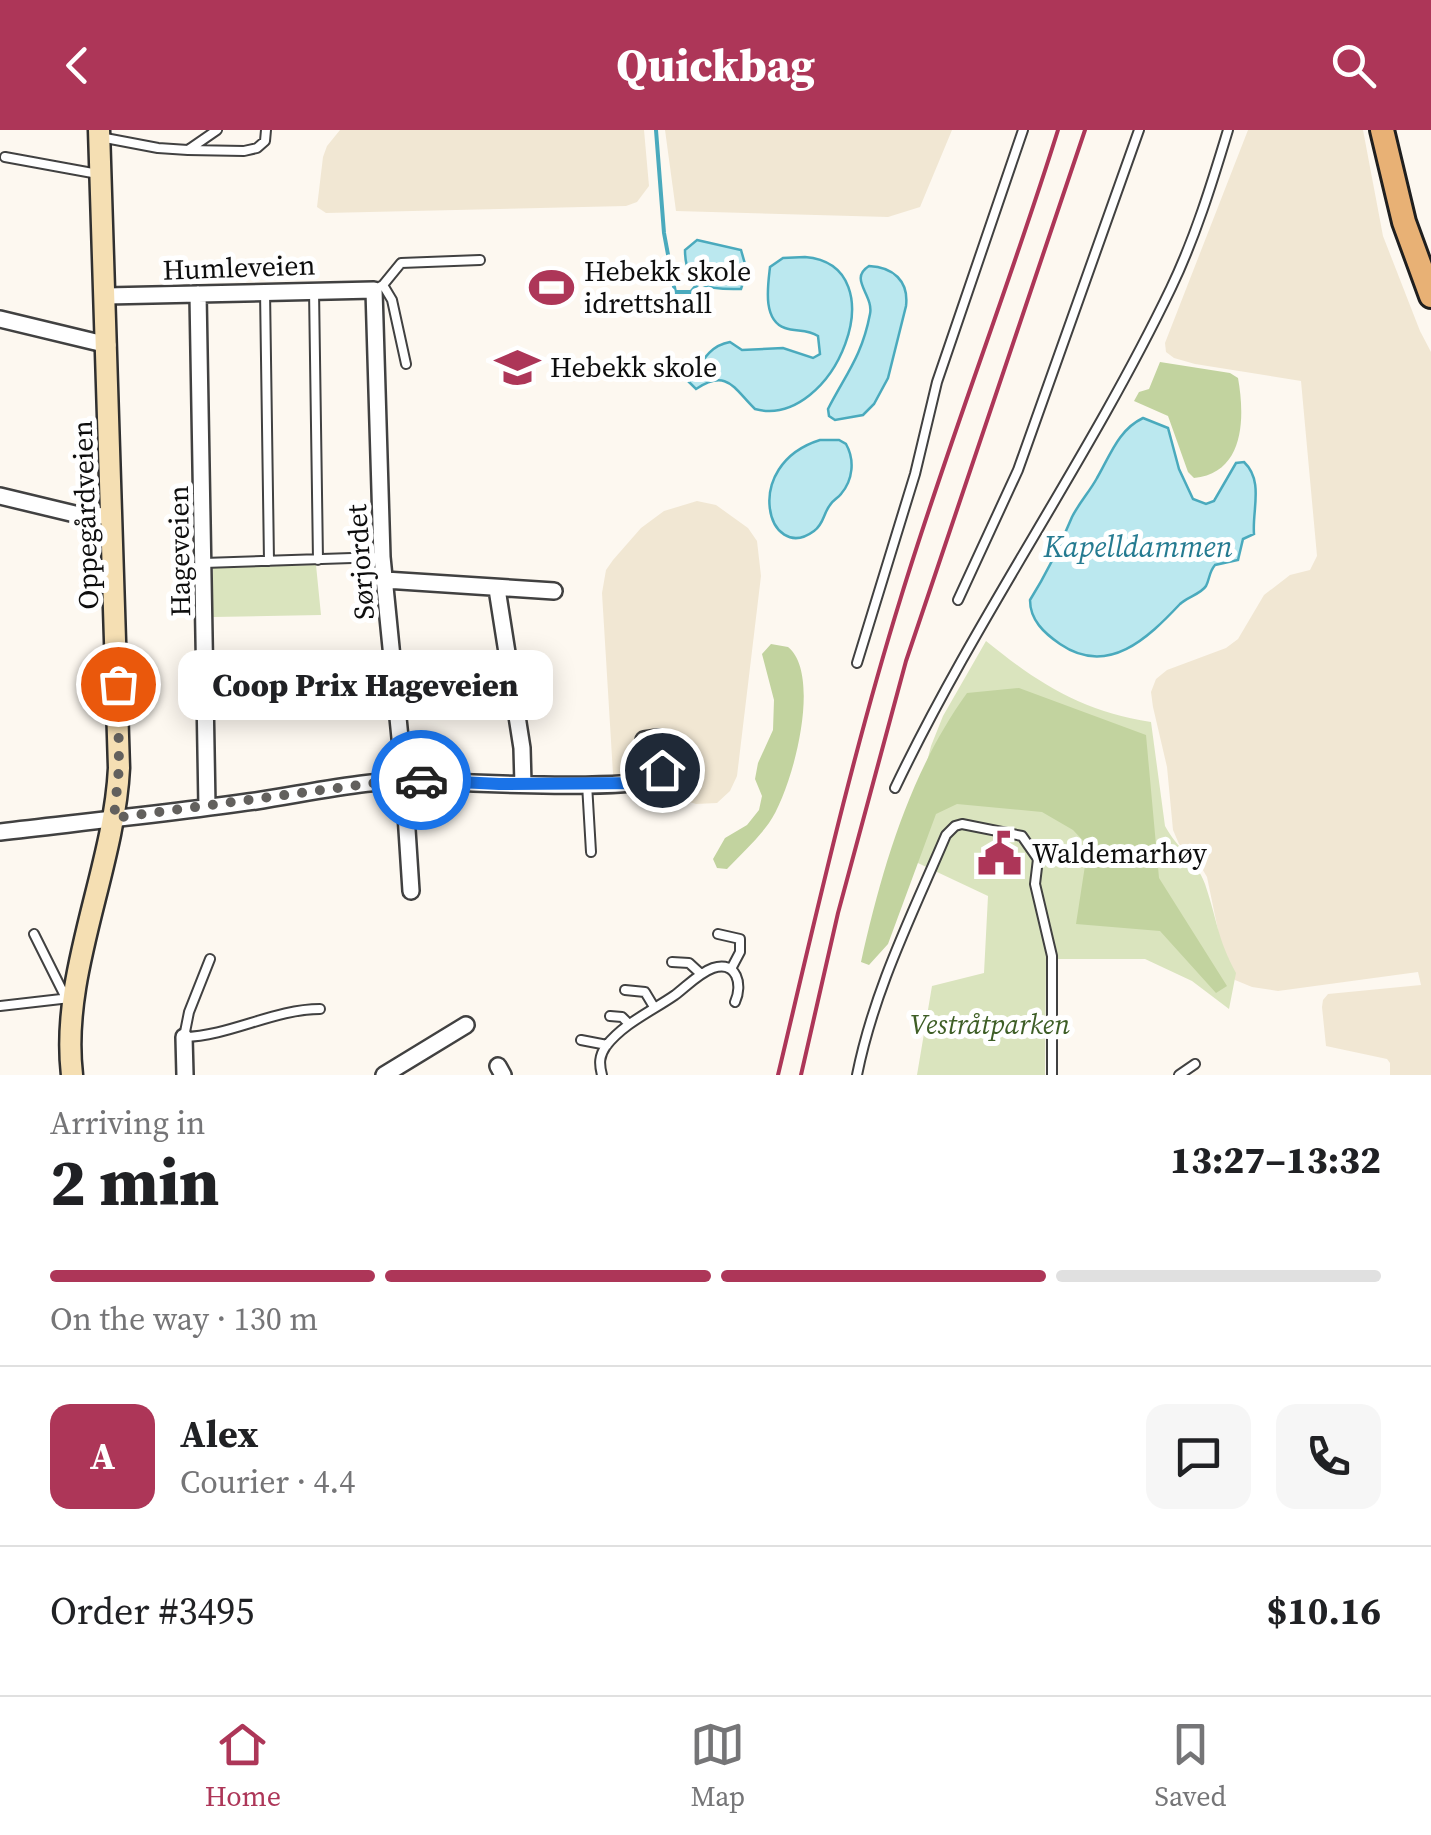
<!DOCTYPE html>
<html lang="en">
<head>
<meta charset="utf-8">
<style>
  :root { --surface:#fff; --page:#f6f6f6; --text:#202124; --muted:#757577; --line:#e0e0e0; --accent:#ad3658 }
  body { margin:0; font-family:"Source Serif 4",serif; background:var(--page); color:var(--text); height:100vh; display:flex; flex-direction:column; font-size:38px; white-space:nowrap }
  * { box-sizing:border-box; margin:0 }
  p { font-size:32px; color:var(--muted) }
  .icon { flex:none; width:55px; height:55px; fill:none; stroke:currentColor; stroke-width:2; stroke-linecap:round; stroke-linejoin:round }
  .map { position:relative; height:945px; overflow:hidden }
  .details { display:flex; flex-direction:column; background:var(--surface); flex:1 }
  .details>* { flex:none }
  .pin { position:absolute; display:grid; place-items:center; width:85px; height:85px; color:#fff; margin:-42px; border:5px solid #fff; border-radius:50%; box-shadow:0 2px 10px #0007 }
  .courier { position:absolute; display:grid; place-items:center; width:100px; height:100px; margin:-50px; border:8px solid #1a73e8; border-radius:50%; background:#fff; color:#222; box-shadow:0 2px 12px #0007 }
  .bubble { position:absolute; height:70px; border-radius:20px; background:var(--surface); box-shadow:0 5px 25px #0003; font-size:32px; font-weight:800; line-height:70px; text-align:center }
  .summary em { font-style:normal; font-weight:800 }
  .summary div { display:flex; flex-direction:column-reverse }
  .summary { display:flex; align-items:center; justify-content:space-between; height:170px; padding:0 50px }
  h1 { font-size:65px; font-weight:800; line-height:75px }
  .bar { display:grid; grid-template-columns:repeat(4,1fr); gap:15px 10px; align-content:center; height:120px; padding:0 50px }
  .bar i { height:12px; border-radius:8px; background:var(--line) }
  .bar .on { background:var(--accent) }
  .bar p { grid-column:span 4 }
  .line { display:flex; align-items:center; gap:25px; padding:0 50px; border-top:2px solid var(--line) }
  .line div { flex:1 }
  .round { display:grid; place-items:center; flex:none; width:105px; height:105px; border-radius:20px; background:var(--page) }
  header { display:flex; justify-content:space-between; align-items:center; height:130px; padding:0 50px; background:var(--accent); color:#fff; font-size:45px; font-weight:800 }
  .menu { display:flex; justify-content:space-around; align-items:center; height:140px; border-top:2px solid var(--line); background:var(--surface); font-size:28px; color:var(--muted) }
  .menu a { display:grid; justify-items:center; gap:5px }
  .menu .on { color:var(--accent) }
  .map>svg:first-child { display:block }
  .farmland { fill:#f1e7d3 }
  .green { fill:#dae4be }
  .forest { fill:#c2d39f }
  .water { fill:#bbe8ef; stroke:#4aaabd; stroke-width:2.5 }
  .lines { fill:none; stroke-linecap:round; stroke-linejoin:round }
  .stream { stroke:#4aaabd; stroke-width:4 }
  .lane-casing { stroke:#414141; stroke-width:12 }
  .street-casing { stroke:#414141; stroke-width:20 }
  .secondary-casing { stroke:#303030; stroke-width:25 }
  .primary-casing { stroke:#1f1f1f; stroke-width:28 }
  .lane { stroke:#fff; stroke-width:8 }
  .street { stroke:#fff; stroke-width:15 }
  .secondary { stroke:#f5dfb3; stroke-width:20 }
  .primary { stroke:#e8b175; stroke-width:22 }
  .rail { stroke:#ad3658; stroke-width:4 }
  .done { stroke:#62605d; stroke-width:10; stroke-dasharray:0 18 }
  .route { stroke:#1a73e8; stroke-width:12 }
  .labels { text-anchor:middle; stroke-width:10; stroke-linejoin:round; paint-order:stroke }
  .street-label { font-size:28px; fill:#0e0e0e; stroke:#fff }
  .poi-label { font-size:28px; fill:#0e0e0e; stroke:#fff; text-anchor:start }
  .park-label { font-size:28px; font-style:italic; fill:#3e5e26; stroke:#fff }
  .water-label { font-size:30px; font-style:italic; fill:#267b91; stroke:#fff }
</style>
</head>
<body>
<header><svg class="icon" aria-label="back" viewBox="0 0 24 24"><path d="M15 5l-7 7 7 7"/></svg>Quickbag<svg class="icon" aria-label="search" viewBox="0 0 24 24"><circle cx="10" cy="10" r="6"/><path d="M15 15l6 6"/></svg></header>
<div class="map">
<svg width="1431" height="945" viewBox="0 0 1431 945">
  <rect width="100%" height="100%" fill="#fdf8f0"/>
  <path class="farmland" d="M340,0h304l5,56 -12,16 -11,4 -300,7 -9,-6 6,-50 4,-11z
    M665,0h287l-32,77 -32,10 -212,-6z
    M1248,0h115l20,106 37,95 11,21v723h-41v-12l-3,-4 -61,-13 -4,-39 1,-7 5,-6 93,-9 -3,-13 -140,19 -26,-4 -17,-7 -16,-20v-25l-12,-58 -13,-22 -15,-11 -6,-14 -6,-63 -14,-60 -2,-15 5,-13 11,-9 59,-22 12,-9 26,-44 26,-20 20,-5 7,-14 -16,-175 -106,-17 -21,-6 -8,-6 -1,-9z
    M697,371l19,4 32,23 9,13 4,35 -24,200 -7,15 -13,12 -21,1 -49,-16 -33,2 -12,-197 4,-23 7,-10 28,-32 23,-17z"/>
  <path class="green" d="M316,435l5,50 -108,2v-49z
    M986,511c53,43 96,70 165,81l14,104c11,21 32,35 40,58 12,35 12,54 31,89l-7,36 -37,-28 -47,-22h-99l-1,116h-128l15,-89 52,-13 4,-77 -85,-40 28,-110 12,-30z"/>
  <path class="forest" d="M1160,232l70,11 8,5c7,39 7,95 -44,100l-6,-6 -20,-56 -34,-15 5,-9 10,-3z
    M771,514l17,3c35,28 4,144 -19,176 -12,17 -28,31 -42,46l-10,-1 -4,-9 12,-21 22,-13 12,-15 3,-14 -7,-17 3,-16 15,-33 1,-30 -12,-46z
    M1019,558l127,47 13,143 68,108 -11,7 -56,-62 -84,-7 12,-78 -15,-16 -31,-18 -85,-8 -21,10 -48,130 -19,21 -8,-3c21,-94 49,-190 106,-269z"/>
  <path class="water" d="M697,110l44,10 6,21 -6,18c-32,1 -56,-1 -56,-39z
    M805,127c95,8 29,173 -50,152 -21,-20 -27,-41 -59,-20l-7,-7c12,-17 18,-36 41,-40l12,8 41,-2 30,10 7,-4 -2,-18c-11,-7 -22,-4 -33,-8 -23,-8 -17,-43 -15,-61l13,-9z
    M869,136c24,1 40,15 37,40l-18,72 -14,26 -11,11 -28,5 -6,-4 -1,-7c18,-35 34,-53 42,-95 4,-19 -22,-35 -1,-48z
    M1143,288l25,10 11,41 14,30 13,5 8,-3 22,-38 8,-1c20,19 8,48 10,72l-11,5 -5,21 -23,5c-6,7 -5,13 -9,21 -5,8 -19,11 -26,18 -32,34 -72,73 -120,40 -16,-11 -30,-24 -30,-44 17,-27 30,-54 42,-83 7,-14 18,-26 25,-39 13,-22 21,-48 46,-60z
    M820,310h19l7,4c9,16 7,36 -5,50 -3,4 -8,6 -11,11 -7,9 -6,19 -16,26 -46,34 -74,-66 6,-91z"/>
  <g class="lines">
    <path class="stream" d="M656,0l8,103 11,59h16l7,-8"/>
    <defs>
      <path id="lane" d="M100,7l58,11 30,2 29,-20
        M188,20l56,1 13,-3 8,-7 1,-11
        M5,27l93,17
        M383,155l9,15 14,64
        M314,160l4,270
        M374,160l9,-5 18,-22 79,-3
        M265,161l4,270
        M204,433l178,-6
        M958,470l60,-130 121,-340
        M857,533l58,-189 22,-92 86,-252
        M323,540l70,-6
        M587,654l4,68
        M895,658c82,-172 194,-329 276,-500 24,-50 41,-105 57,-158
        M34,804l32,64
        M718,804l22,5v13l-9,17
        M210,829l-21,53 -5,25c46,-1 90,-28 136,-28
        M672,832l17,1 12,11
        M625,860l20,2 9,15
        M0,876l70,-8
        M610,886l12,1 7,7
        M581,910l26,5
        M602,945c-3,-11 -3,-19 4,-29 18,-23 46,-35 69,-51 12,-9 24,-22 38,-27 24,-8 30,17 22,34
        M857,945c17,-85 55,-160 89,-240l9,-9 7,-2 60,12 16,23 -3,25 17,72v119
        M1179,945l16,-11"/>
      <path id="street" d="M198,164l9,513
        M106,166l268,-6 8,267 21,211 8,123
        M0,189l108,26
        M0,366l79,19 33,1
        M385,450l169,11
        M497,459l25,159 1,36
        M0,702c85,-10 171,-19 256,-31 59,-9 121,-24 180,-20 33,2 209,11 225,-5l1,-30 -4,-8 -14,2 -3,43
        M184,907l1,38
        M498,936l5,9
        M384,945l82,-50"/>
      <path id="secondary" d="M72,945c-12,-102 42,-205 47,-307l-20,-638"/>
      <path id="primary" d="M1382,0l22,92 27,74"/>
    </defs>
    <use href="#lane" class="lane-casing"/>
    <use href="#street" class="street-casing"/>
    <use href="#secondary" class="secondary-casing"/>
    <use href="#primary" class="primary-casing"/>
    <use href="#lane" class="lane"/>
    <use href="#street" class="street"/>
    <use href="#secondary" class="secondary"/>
    <use href="#primary" class="primary"/>
    <path class="rail" d="M778,945c38,-160 74,-320 123,-478 48,-157 108,-310 157,-467
      M801,945l37,-162 68,-252 179,-531"/>
  </g>
  <g class="lines">
    <path class="done" d="M118,554l1,84 -5,50 290,-39 17,1"/>
    <path class="route" d="M421,650l78,4 142,-1 17,-3 4,-10"/>
  </g>
  <defs>
    <symbol id="stadium-bare" viewBox="-9 -9 18 18"><path d="M0-5a6.5 5 0 1 0 0 10a6.5 5 0 1 0 0-10ZM-3.5-1.8h7v3.6h-7Z" fill="#ad3658" stroke="#fff" stroke-width="2.5" paint-order="stroke"/></symbol>
    <symbol id="school-bare" viewBox="-9 -9 18 18"><path d="M0-5L7-2L0 1L-7-2ZM-4 1L0 2.5L4 1V4Q0 6-4 4Z" fill="#ad3658" stroke="#fff" stroke-width="2.5" paint-order="stroke"/></symbol>
    <symbol id="civic-bare" viewBox="-9 -9 18 18"><path d="M-.6-6.5H3V-4.5H.6V-3L4-1V1h2V6H-6V1h2V-1L-.6-3ZM-1.2 2.5V6h2.4V2.5Z" fill="#ad3658" stroke="#fff" stroke-width="2.5" paint-order="stroke"/></symbol>
  </defs>
  <g fill-rule="evenodd">
    <use href="#stadium-bare" x="520" y="126" width="63" height="63"/>
    <use href="#school-bare" x="486" y="206" width="63" height="63"/>
    <use href="#civic-bare" x="968" y="692" width="63" height="63"/>
  </g>
  <g class="labels">
    <g class="street-label">
      <text transform="translate(239 137) rotate(-2)" y="10">Humleveien</text>
      <text transform="translate(85 385) rotate(-92)" y="10">Oppegårdveien</text>
      <text transform="translate(179 421) rotate(-91)" y="10">Hageveien</text>
      <text transform="translate(360 432) rotate(-94)" y="10">Sørjordet</text>
    </g>
    <g class="poi-label">
      <text x="584" y="151">Hebekk skole<tspan x="584" dy="32">idrettshall</tspan></text>
      <text x="550" y="247">Hebekk skole</text>
      <text x="1032" y="733">Waldemarhøy</text>
    </g>
    <g class="park-label">
      <text x="990" y="904">Vestråtparken</text>
    </g>
    <g class="water-label">
      <text x="1138" y="427">Kapelldammen</text>
    </g>
  </g>
</svg>
<div class="pin" style="left:118px;top:554px;background:#ea580c"><svg class="icon" aria-label="bag" viewBox="0 0 24 24"><path d="M5 8h14l-1 12H6zM9 8a3 3 0 0 1 6 0"/></svg></div>
<div class="pin" style="left:662px;top:640px;background:#1f2937"><svg class="icon" aria-label="home" viewBox="0 0 24 24"><path d="M3 11l9-7 9 7M6 9v11h12V9"/></svg></div>
<div class="courier" style="left:421px;top:650px"><svg class="icon" aria-label="car" viewBox="0 0 24 24"><path d="M5 17H2v-5l4-1 3-4h7l3 4 3 1v5h-3M9 17h6M6 11h13"/><circle cx="7" cy="17" r="2"/><circle cx="17" cy="17" r="2"/></svg></div>
<div class="bubble" style="left:178px;top:520px;width:375px">Coop Prix Hageveien</div>
</div>
<section class="details">
<div class="summary"><div><h1>2 min</h1><p>Arriving in</p></div><em>13:27–13:32</em></div>
<div class="bar"><i class="on"></i><i class="on"></i><i class="on"></i><i></i><p>On the way · 130 m</p></div>
<div class="line" style="height:180px"><b class="round" style="background:var(--accent);color:#fff">A</b><div><b>Alex</b><p>Courier · 4.4</p></div><a class="round"><svg class="icon" aria-label="chat" viewBox="0 0 24 24"><path d="M4 5h16v11H9l-5 4z"/></svg></a><a class="round"><svg class="icon" aria-label="phone" viewBox="0 0 24 24"><path d="M5 4h4l2 5-3 2q2 4 5 5l2-3 5 2v4C11 20 4 13 5 4z"/></svg></a></div>
<div class="line" style="height:130px"><div>Order #3495</div><b>$10.16</b></div>
</section>
<nav class="menu">
<a class="on"><svg class="icon" aria-label="home" viewBox="0 0 24 24"><path d="M3 11l9-7 9 7M6 9v11h12V9"/></svg>Home</a>
<a><svg class="icon" aria-label="map" viewBox="0 0 24 24"><path d="M3 6l6-2 6 2 6-2v14l-6 2-6-2-6 2zM9 4v14M15 6v14"/></svg>Map</a>
<a><svg class="icon" aria-label="saved" viewBox="0 0 24 24"><path d="M7 4h10v16l-5-4-5 4z"/></svg>Saved</a>
</nav>
</body>
</html>
